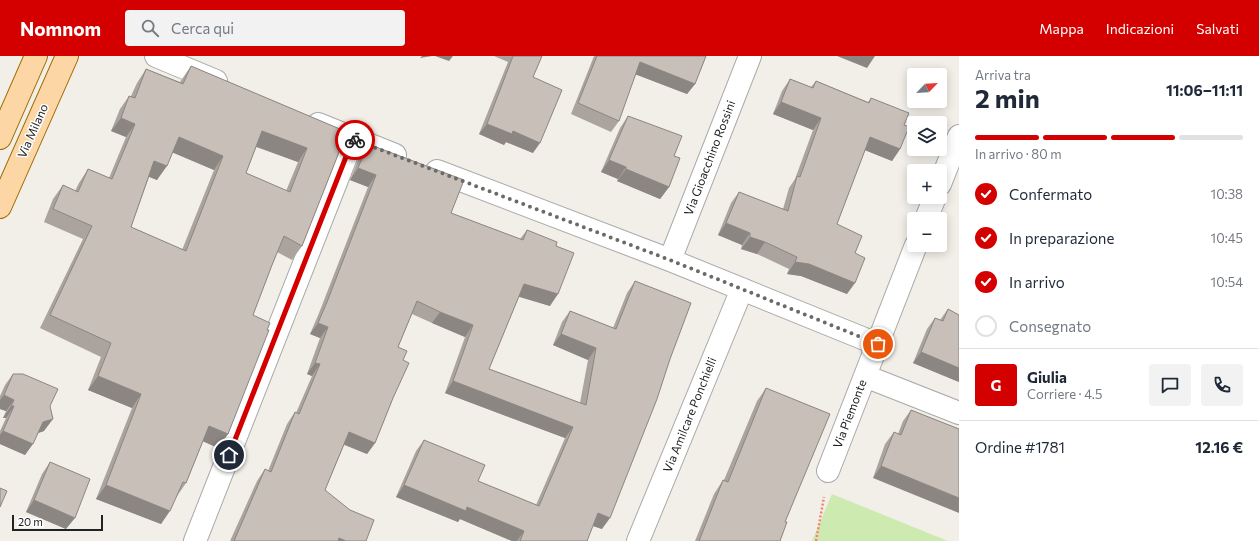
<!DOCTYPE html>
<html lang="it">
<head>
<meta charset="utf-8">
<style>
  :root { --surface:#fff; --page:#f2f2f3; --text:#1f2937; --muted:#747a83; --line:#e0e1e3; --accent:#d40000 }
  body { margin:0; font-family:Commissioner,sans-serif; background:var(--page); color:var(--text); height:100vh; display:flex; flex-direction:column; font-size:15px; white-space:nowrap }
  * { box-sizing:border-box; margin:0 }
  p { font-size:13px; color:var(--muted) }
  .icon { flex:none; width:22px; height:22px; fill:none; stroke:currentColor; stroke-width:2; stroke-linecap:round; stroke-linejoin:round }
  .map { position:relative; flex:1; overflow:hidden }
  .panel { display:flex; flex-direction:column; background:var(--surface); width:300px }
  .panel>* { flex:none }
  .needle { width:26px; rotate:65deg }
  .controls { position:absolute; left:907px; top:12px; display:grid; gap:8px }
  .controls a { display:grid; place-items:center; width:40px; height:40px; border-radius:4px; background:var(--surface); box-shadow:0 2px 10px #0003; font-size:20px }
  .scale { position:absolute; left:12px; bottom:10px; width:91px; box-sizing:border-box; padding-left:4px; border:2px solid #222; border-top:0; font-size:11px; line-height:14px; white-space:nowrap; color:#222; -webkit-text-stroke:3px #fff; paint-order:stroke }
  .pin { position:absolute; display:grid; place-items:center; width:34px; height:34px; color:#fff; margin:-17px; border:2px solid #fff; border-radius:50%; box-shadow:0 1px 4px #0007 }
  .courier { position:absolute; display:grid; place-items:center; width:40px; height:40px; margin:-20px; border:3px solid #d40000; border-radius:50%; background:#fff; color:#222; box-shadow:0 1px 5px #0007 }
  .overview em { font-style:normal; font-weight:700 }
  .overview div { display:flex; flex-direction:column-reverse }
  .overview { display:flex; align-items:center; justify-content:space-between; height:68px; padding:0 16px }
  h1 { font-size:26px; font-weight:700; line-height:30px }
  .bar { display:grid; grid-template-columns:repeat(4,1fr); gap:6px 4px; align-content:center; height:48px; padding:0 16px }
  .bar i { height:5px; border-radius:3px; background:var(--line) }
  .bar .selected { background:var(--accent) }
  .bar p { grid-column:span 4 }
  .line { display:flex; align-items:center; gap:10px; padding:0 16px; border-top:1px solid var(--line) }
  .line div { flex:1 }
  .round { display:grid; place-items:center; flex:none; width:42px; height:42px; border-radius:4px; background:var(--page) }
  ol { padding:0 16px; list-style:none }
  li { display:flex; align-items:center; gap:12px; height:44px }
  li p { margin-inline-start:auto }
  li .icon { padding:4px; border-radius:50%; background:var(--accent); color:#fff; stroke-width:4 }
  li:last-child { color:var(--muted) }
  li i { width:22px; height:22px; border:2px solid var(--line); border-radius:50% }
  header { display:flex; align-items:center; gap:24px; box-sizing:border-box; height:56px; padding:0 20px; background:var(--accent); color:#fff }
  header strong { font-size:19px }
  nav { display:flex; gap:22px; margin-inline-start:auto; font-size:14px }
  .search { width:280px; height:36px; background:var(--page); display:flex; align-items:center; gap:10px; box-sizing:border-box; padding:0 14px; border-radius:4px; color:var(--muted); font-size:15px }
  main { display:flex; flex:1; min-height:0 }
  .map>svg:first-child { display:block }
  .grass { fill:#cdebb0 }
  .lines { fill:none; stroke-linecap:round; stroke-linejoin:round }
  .minor-casing { stroke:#a9a9a9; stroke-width:24 }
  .primary-casing { stroke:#a06b00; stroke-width:24 }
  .path { stroke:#fa8072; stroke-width:2.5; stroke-dasharray:2 2; stroke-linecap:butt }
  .minor { stroke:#fff; stroke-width:22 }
  .primary { stroke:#fcd6a4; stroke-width:22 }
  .wall { fill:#aba49e; fill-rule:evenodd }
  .shaded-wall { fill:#8b8681 }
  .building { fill:#c7bfb8; stroke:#8b8681; fill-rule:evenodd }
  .done { stroke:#6b6a68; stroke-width:4; stroke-dasharray:0 7.2 }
  .route { stroke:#d40000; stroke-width:5 }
  .labels { text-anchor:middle; stroke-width:3; stroke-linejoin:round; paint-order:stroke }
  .street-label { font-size:12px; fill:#222; stroke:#fff }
</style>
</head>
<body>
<header>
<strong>Nomnom</strong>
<div class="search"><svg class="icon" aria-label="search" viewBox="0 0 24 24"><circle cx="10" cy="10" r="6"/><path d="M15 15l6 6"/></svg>Cerca qui</div>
<nav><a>Mappa</a><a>Indicazioni</a><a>Salvati</a></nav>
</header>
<main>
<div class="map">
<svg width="959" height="485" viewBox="0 0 959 485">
  <rect width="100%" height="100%" fill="#f2efe9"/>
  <path class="grass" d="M832,438l116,47h-136z"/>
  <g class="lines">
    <defs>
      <path id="minor" d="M156,0l60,25
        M318,68l77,31
        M437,115l233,89 207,84
        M940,128l19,-48
        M926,163l9,-22
        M670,204l80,-204
        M865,320l94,37
        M828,415l88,-226
        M195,485l158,-402
        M638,485l104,-252"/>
      <path id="primary" d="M0,82l36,-82
        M0,151l67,-151"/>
    </defs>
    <use href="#minor" class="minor-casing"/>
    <use href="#primary" class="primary-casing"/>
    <path class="path" d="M816,485l8,-44"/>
    <use href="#minor" class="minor"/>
    <use href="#primary" class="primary"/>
  </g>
  <path class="wall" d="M494,0h48l-9,21v76l-27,-11 -2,3 -25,-11 29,-72z
    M594,0h112l-11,28 -8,10 -52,-20 -16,47 -8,11 -40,-18z
    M191,10l156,66 -45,114 -10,14 -15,-8 -5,13 -19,50 14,15 -39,104 -10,14 -15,-7 -17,42 -9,13 -16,28 -65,-25 36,-91 -44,-18 13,-33 -61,-29 43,-89 -39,-17 9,-23 10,-14 12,6 4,-8 9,-14 21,9 17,-41 -15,-6 9,-22 9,-13h2l6,-13 9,-14 34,13zM256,91l42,15 -12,29 -40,-18zM172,96l42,18 -32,80 -51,-23 18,-50 8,3z
    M790,23l21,8 5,-6 52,21 3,-4 33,27 -4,24 -8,12 -27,-11 -28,74 18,29 -8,41 -46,-18 -14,-2 2,-5 -32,-15 -16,-5 1,-4 -24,-10 13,-32 8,-11 44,17 6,-21 6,-9 18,-49 -40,-16 9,-23z
    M628,60l46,40 -5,31 -9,12 -43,-18 1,-2 -17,-7 19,-44z
    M368,88l83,69 69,26 7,-9 29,16 -6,60 -31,-10 -30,73 91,34 8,-43 -35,-15 9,-23 8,-11 43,17 14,-35 8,-12 -33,248 -9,-3 -6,15h-75l-52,-22 -2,3 -62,-25 20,-46 8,-11 54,41 58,24 29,-67 -120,-45 20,-56 -33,-14 -20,-9 -14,33 5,13 -10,38 -18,45 -8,11 -23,-9 -19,45 41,51h-136l27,-60 8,-12 3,2 19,-47 8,-12 1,1 16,-37 -5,-2 13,-36 -10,-4 9,-21 49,-126 -18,-7 10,-25z
    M948,253l11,6v67l-46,-19 14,-34 8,-11 5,2z
    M13,318l37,32 -6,25 -6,2 -13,22 -25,-11v-13l6,-13h-3l3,-7 -6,-2v-13l5,-11z
    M766,332l19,134 -5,19h-85l19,-47 9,-14h1l33,-79z
    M911,354l48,19 -86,49 12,-34 9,-12 4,2 5,-13z
    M50,406l16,67 -40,-17 16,-38z"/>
  <path class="shaded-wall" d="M422,0h10l-12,2z
    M435,0h18l-4,5z
    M837,0h38l-8,12z
    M640,6l55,22 -8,10 -55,-21z
    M781,46l40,16 -8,12 -40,-16z
    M121,62l14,6 -9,13 -15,-6z
    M487,68l26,7 27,12 -7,10 -27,-11 -2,3 -25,-11z
    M262,75l45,17 -9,14 -46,-17z
    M179,81l44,19 -9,14 -45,-19z
    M870,81l30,12 -8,12 -30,-12z
    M609,104l17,7 -8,12 -17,-7z
    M154,105l13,5 -10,14 -12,-5z
    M358,112l18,7 -8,12 -18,-7z
    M626,113l43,18 -9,12 -43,-18z
    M726,167l24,10 -8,12 -24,-10z
    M750,181l15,5 -8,12 -16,-5z
    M795,206l14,2 46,19 -8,11 -46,-18 -14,-2z
    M524,228l34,10 -8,12 -34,-10z
    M440,256l33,13 -8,12 -33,-14z
    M318,267l10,4 -8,11 -10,-4z
    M561,278l35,14 -8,12 -35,-15z
    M921,296l38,16v14l-46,-19z
    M315,307l5,1 -8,12 -5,-2z
    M98,320l43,18 -9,14 -44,-18z
    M453,325l120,46 -8,11 -120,-45z
    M4,339l10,5 -8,11 -6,-2v-9z
    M11,350h3l-8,12h-3z
    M53,363l-9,12 -9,3 8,-12z
    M209,370l19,8 -10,14 -18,-8z
    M3,375l30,13 -8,11 -25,-11v-9z
    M349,376l26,11 -8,11 -26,-11z
    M881,410l78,32v15l-86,-35z
    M106,429l64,26 -9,13 -65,-25z
    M404,429l63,22 57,24 -7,10h-5l-52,-22 -2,3 -62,-25z
    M34,444l41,18 -9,11 -40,-17z
    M598,457l12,5 -8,11 -12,-4z
    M339,482l7,3h-9z"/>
  <path class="building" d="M513,0h29l-9,21 29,13 -22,53 -27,-12 -1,3 -25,-10z
    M597,0h109l-11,28 -55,-22 -21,59 -41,-18z
    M191,10l156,66 -45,114 -18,-10 -12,29 -19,50 17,8 -3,7h2l-41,104 -19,-8 -23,57 -3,-1 -13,29 -64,-26 35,-91 -43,-18 13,-33 -61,-28 42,-89 -39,-17 10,-24 15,7 10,-23 24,10 23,-55 -14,-6 8,-22 6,2 11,-29 37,15zM262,75l45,17 -17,44 -44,-19zM179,81l44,19 -37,95 -55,-24 23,-66 13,5z
    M790,23l23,9 3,-7 53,22 2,-5 38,15 -5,12 5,2 -9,22 -30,-12 -33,87 25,12 -7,17 10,5 -10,25 -46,-19 -14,-2 2,-5 -32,-15 -15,-5v-4l-24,-10 13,-31 49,19 9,-35 3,1 21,-59 -40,-16z
    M628,60l54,20 -8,20 6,2 -11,29 -43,-18v-2l-17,-7z
    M368,88l96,36 -13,33 72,27 4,-10 30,12 -1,4 18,7 -16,41 -34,-10 -35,85 97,36 10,-57 -35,-14 9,-23 46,18 19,-48 56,22 -21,56 -13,40 -47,119 -12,-5 -11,28h-67l4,-10 -57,-24 -1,4 -62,-26 20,-45 61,25 -7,16 61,25 34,-79 -120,-46 20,-56 -33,-13 -23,-11 -19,46 9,4 -4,9 6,3 -16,35 -18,45 -26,-11 -24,58 25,20 24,10 -8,21h-20l-7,-3 -1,3h-104l31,-72 6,3 24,-60 4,2 21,-50 -5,-1 13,-36 -10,-4 9,-21 49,-127 -18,-7z
    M948,253l11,6v53l-38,-16 14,-34 8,3z
    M13,318h10l35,15 -8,17 3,13 -10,3 -10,22 -30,-13 11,-25h-3l3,-6 -10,-5z
    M766,332l64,26 -45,108h2l-7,19h-81l24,-61 5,2z
    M911,354l48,19v69l-78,-32 13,-34 7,3z
    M50,406l40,17 -15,39 -41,-18z
    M0,432l7,3 -7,16z"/>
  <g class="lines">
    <path class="done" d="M355,84l315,120 208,84"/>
    <path class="route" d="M229,399l124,-316 2,1"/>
  </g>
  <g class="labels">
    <g class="street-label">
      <text transform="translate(33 75) rotate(-66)" y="4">Via Milano</text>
      <text transform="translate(710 102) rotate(-69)" y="4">Via Gioacchino Rossini</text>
      <text transform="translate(850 358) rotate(-69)" y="4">Via Piemonte</text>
      <text transform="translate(690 359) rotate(-68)" y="4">Via Amilcare Ponchielli</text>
    </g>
  </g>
</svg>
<div class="controls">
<a><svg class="needle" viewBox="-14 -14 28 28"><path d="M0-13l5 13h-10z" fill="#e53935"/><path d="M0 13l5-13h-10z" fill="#747a83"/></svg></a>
<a><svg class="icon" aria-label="layers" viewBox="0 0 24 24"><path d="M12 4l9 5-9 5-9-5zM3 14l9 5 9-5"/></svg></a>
<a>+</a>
<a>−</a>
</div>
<div class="scale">20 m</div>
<div class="pin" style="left:878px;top:288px;background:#ea580c"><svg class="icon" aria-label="bag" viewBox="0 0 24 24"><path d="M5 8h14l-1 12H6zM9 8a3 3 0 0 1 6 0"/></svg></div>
<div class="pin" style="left:229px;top:399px;background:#1f2937"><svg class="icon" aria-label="home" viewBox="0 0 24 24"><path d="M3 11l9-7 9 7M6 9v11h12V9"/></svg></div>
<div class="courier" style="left:355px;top:84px"><svg class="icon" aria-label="bike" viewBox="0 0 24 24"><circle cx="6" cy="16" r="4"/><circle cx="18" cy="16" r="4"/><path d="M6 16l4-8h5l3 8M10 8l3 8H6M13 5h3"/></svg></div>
</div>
<section class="panel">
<div class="overview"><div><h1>2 min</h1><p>Arriva tra</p></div><em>11:06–11:11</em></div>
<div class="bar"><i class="selected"></i><i class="selected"></i><i class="selected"></i><i></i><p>In arrivo · 80 m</p></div>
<ol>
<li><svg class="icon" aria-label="check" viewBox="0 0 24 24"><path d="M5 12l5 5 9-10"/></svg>Confermato<p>10:38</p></li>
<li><svg class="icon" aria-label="check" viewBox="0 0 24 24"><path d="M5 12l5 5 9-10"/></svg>In preparazione<p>10:45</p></li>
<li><svg class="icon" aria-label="check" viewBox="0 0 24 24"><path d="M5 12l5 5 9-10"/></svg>In arrivo<p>10:54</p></li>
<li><i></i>Consegnato</li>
</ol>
<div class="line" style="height:72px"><b class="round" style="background:var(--accent);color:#fff">G</b><div><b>Giulia</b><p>Corriere · 4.5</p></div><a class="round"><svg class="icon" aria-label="chat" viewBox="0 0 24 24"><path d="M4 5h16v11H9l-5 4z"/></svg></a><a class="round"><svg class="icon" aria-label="phone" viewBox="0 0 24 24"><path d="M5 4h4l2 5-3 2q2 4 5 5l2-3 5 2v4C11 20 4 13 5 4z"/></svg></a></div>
<div class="line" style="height:52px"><div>Ordine #1781</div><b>12.16 €</b></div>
</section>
</main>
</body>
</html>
